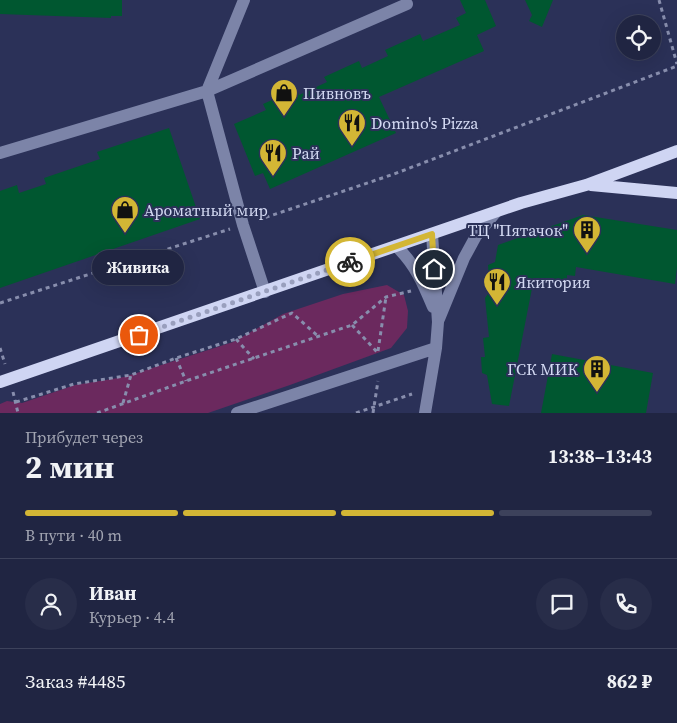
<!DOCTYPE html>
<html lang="ru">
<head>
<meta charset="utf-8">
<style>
  :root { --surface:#202542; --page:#282d49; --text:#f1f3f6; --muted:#a2a5b2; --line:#3d425b; --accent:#d3b635 }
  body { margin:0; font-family:"Source Serif 4",serif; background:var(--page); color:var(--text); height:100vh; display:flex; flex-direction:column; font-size:19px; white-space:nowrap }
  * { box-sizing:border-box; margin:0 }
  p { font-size:16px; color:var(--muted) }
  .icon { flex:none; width:28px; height:28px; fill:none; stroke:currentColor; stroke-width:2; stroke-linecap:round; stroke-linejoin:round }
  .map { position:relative; height:413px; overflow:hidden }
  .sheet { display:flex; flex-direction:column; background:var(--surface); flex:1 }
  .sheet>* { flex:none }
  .tools { position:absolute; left:616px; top:15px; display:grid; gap:10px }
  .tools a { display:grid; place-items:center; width:45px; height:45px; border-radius:50%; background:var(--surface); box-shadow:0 5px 20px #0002,0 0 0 1px var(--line); font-size:25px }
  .pin { position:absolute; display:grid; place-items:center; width:42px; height:42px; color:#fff; margin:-21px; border:2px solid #fff; border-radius:50%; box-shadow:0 1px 5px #0007 }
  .courier { position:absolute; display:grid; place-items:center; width:50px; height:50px; margin:-25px; border:4px solid #d3b635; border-radius:50%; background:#fff; color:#222; box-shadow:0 1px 6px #0007 }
  .bubble { position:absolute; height:35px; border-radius:18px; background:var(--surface); box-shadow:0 5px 20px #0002,0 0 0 1px var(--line); font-size:16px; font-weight:700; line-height:35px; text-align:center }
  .overview em { font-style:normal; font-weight:700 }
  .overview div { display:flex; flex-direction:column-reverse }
  .overview { display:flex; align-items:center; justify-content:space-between; height:85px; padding:0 25px }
  h1 { font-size:32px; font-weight:700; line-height:38px }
  .bar { display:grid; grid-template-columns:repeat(4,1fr); gap:8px 5px; align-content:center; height:60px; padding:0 25px }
  .bar i { height:6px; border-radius:4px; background:var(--line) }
  .bar .on { background:var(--accent) }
  .bar p { grid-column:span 4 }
  .line { display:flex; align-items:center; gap:12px; padding:0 25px; border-top:1px solid var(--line) }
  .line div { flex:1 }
  .round { display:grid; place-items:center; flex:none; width:52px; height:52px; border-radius:26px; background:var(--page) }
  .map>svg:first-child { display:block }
  .green { fill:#6b295e }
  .building { fill:#005730 }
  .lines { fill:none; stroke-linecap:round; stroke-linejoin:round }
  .path { stroke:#888ead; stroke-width:3; stroke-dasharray:4 4; stroke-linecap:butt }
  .minor { stroke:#7c84a8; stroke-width:12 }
  .major { stroke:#cfd5f3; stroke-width:12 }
  .done { stroke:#999fbd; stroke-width:5; stroke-dasharray:0 9 }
  .route { stroke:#d3b635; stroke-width:6 }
  .labels { text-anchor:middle; stroke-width:4; stroke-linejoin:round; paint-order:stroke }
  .poi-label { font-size:16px; fill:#d4daf3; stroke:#2b3158; text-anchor:start }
</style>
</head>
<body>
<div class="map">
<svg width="677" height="413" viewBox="0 0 677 413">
  <rect width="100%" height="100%" fill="#2b3158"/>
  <path class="green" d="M387,285l17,10 4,16 -1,17 -16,20 -101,37 -82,28h-208v-9l7,-3 15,2 53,-18 49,-8 109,-35 50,-28 60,-20z"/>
  <path class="building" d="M0,0h122v16h-11v2l-111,-4z
    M460,0h25l11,26 -19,9 7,16 -105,46 17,36 -126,56 -7,-16 -8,3 -21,-52 32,-14 -3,-6 34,-15 2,6 28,-13 -3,-5 35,-16 3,7 26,-12 -3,-6 35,-16 3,7 37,-16 -4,-7 10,-5z
    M525,0h28l-11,27 -13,-6 3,-6z
    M169,128l31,91 -200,69v-97l17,-6 2,8 27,-9 -2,-6 56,-19 -3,-7z
    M583,215l94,15v37l-2,17 -99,-17 -1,9 -8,-1v7l-33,-4 -25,128 -17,-2 -5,-29 -5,-2 -1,-16h4l-2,-19 6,-1 -4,-39 5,-7 -2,-26 7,-3 3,-17z
    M552,354l101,19 -7,40h-105z"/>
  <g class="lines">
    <path class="path" d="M659,0l18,64
      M258,220l136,-46 283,-108
      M0,303l230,-74
      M352,325l26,28
      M236,339l18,20
      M0,348l5,16
      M378,351l8,-54
      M176,358l10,23
      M13,392l5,21
      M16,402l58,-18 57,-9 45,-17 60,-19 56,-26 27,24
      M123,403l8,-28
      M97,413l89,-32 166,-56 34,-28 25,-6
      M356,413l56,-19
      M373,413l5,-32"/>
    <path class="minor" d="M207,91l200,-87
      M207,91l37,-91
      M0,153l207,-62 36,134 22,67
      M396,246c19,18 27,37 37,61
      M439,319l25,-61 12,-22 20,-24
      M237,413l199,-65
      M425,413l11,-65 2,-26 -6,-88"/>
    <path class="major" d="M591,185l86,8
      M0,382l521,-179 65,-18 91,-34"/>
  </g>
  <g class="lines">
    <path class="done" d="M139,335l211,-73"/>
    <path class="route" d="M350,262l82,-28 2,35"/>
  </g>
  <defs>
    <symbol id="shop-pin" viewBox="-11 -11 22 30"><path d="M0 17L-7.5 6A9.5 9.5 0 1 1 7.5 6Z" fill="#d3b635" stroke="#2b3158"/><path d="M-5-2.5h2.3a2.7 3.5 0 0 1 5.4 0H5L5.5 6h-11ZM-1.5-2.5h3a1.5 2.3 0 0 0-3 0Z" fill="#111"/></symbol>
    <symbol id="restaurant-pin" viewBox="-11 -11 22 30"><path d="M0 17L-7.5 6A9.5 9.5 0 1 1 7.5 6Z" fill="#d3b635" stroke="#2b3158"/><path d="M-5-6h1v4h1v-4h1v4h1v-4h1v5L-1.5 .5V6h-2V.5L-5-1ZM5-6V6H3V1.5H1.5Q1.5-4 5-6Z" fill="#111"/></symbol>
    <symbol id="building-pin" viewBox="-11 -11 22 30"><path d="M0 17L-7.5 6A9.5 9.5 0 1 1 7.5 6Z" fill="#d3b635" stroke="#2b3158"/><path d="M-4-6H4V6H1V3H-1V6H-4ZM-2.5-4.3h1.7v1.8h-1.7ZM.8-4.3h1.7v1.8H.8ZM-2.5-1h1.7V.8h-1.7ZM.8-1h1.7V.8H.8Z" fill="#111"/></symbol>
  </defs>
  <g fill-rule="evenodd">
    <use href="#shop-pin" x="268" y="77" width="32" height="43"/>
    <use href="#restaurant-pin" x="336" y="107" width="32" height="43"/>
    <use href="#restaurant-pin" x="257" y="137" width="32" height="43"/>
    <use href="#shop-pin" x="109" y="194" width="32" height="43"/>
    <use href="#building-pin" x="571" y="214" width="32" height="43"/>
    <use href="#restaurant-pin" x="481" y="266" width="32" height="43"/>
    <use href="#building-pin" x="581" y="353" width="32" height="43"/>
  </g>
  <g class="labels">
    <g class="poi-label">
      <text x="303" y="99">Пивновъ</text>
      <text x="371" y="129">Domino's Pizza</text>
      <text x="292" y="159">Рай</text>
      <text x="144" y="216">Ароматный мир</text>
      <text x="568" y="236" text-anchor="end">ТЦ "Пятачок"</text>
      <text x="516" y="288">Якитория</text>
      <text x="578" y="375" text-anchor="end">ГСК МИК</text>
    </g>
  </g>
</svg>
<div class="tools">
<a><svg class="icon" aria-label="locate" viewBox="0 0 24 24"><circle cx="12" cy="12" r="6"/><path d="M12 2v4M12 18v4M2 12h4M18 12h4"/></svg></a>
</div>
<div class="pin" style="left:139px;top:335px;background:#ea580c"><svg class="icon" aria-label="bag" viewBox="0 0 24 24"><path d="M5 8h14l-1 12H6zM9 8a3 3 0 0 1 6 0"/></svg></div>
<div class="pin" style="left:434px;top:269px;background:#1f2937"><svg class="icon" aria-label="home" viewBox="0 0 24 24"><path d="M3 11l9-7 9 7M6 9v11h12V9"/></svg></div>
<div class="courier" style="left:350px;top:262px"><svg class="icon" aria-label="bike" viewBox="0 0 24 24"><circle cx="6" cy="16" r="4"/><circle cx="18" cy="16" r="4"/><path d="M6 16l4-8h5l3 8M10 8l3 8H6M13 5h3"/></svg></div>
<div class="bubble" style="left:92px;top:250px;width:92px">Живика</div>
</div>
<section class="sheet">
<div class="overview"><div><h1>2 мин</h1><p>Прибудет через</p></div><em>13:38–13:43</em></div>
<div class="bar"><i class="on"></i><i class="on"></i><i class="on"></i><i></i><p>В пути · 40 m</p></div>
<div class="line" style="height:90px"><a class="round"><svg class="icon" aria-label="person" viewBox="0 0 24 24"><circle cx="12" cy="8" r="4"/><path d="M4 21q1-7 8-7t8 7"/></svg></a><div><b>Иван</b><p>Курьер · 4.4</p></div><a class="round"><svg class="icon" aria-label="chat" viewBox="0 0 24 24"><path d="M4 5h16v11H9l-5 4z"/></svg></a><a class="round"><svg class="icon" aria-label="phone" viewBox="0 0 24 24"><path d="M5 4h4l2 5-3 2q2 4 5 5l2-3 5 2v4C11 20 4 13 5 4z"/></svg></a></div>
<div class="line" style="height:65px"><div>Заказ #4485</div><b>862 ₽</b></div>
</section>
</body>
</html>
